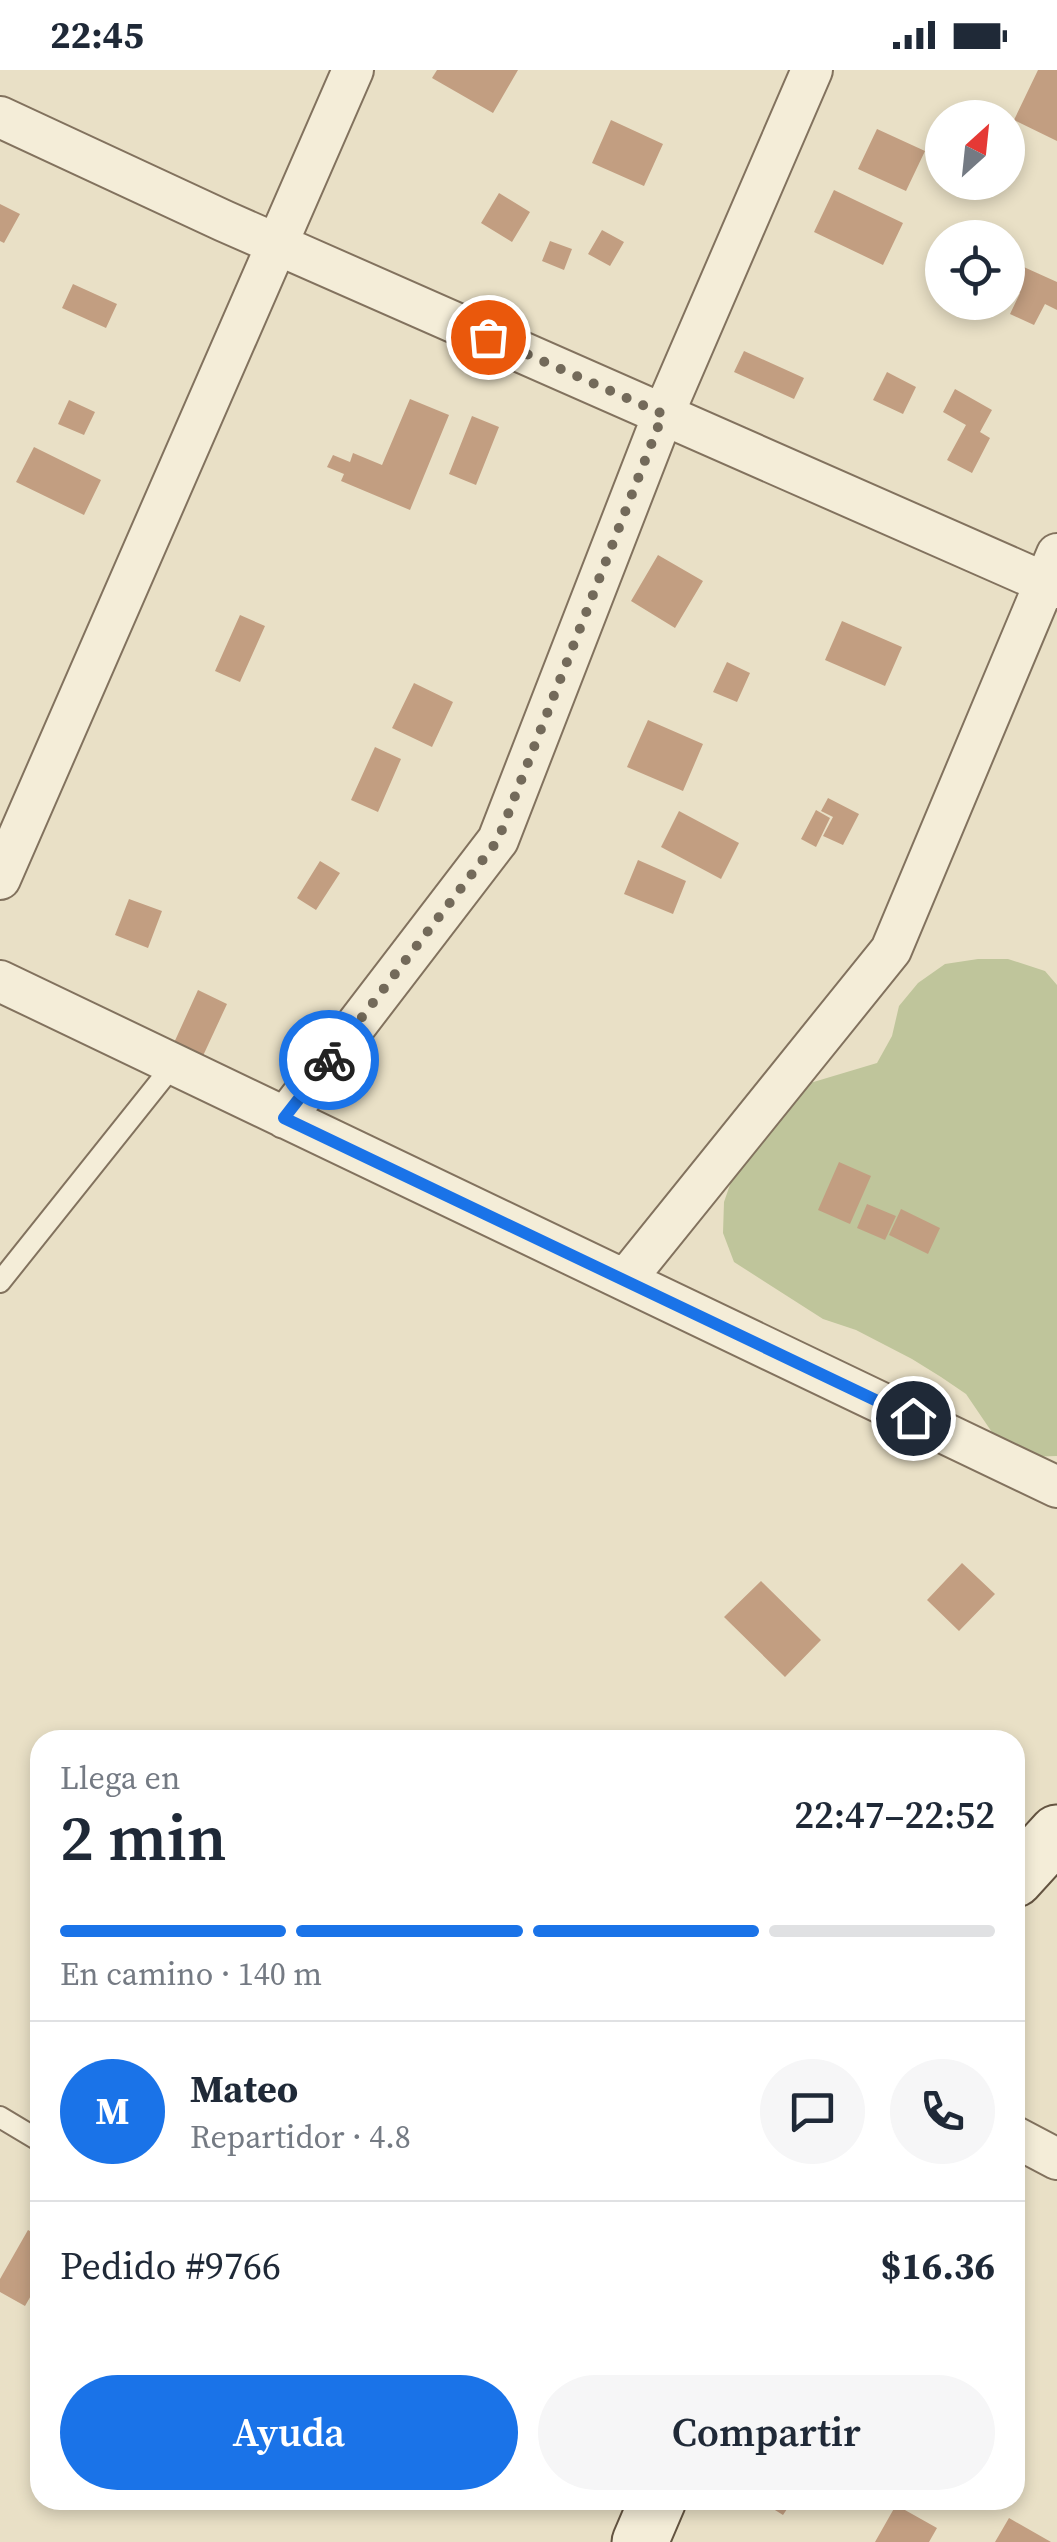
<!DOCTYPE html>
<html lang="es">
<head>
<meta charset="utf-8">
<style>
  :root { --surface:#fff; --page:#f6f6f7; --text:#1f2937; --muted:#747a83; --line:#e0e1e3; --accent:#1a73e8 }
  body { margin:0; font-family:"Source Serif 4",serif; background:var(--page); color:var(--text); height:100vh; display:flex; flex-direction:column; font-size:38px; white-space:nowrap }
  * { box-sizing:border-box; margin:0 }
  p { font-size:32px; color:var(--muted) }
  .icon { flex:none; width:55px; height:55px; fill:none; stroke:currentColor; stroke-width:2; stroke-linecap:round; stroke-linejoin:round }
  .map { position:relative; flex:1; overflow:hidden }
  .drawer { position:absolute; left:30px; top:1660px; width:995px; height:780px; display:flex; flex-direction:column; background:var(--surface); border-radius:30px; box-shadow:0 5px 15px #0003 }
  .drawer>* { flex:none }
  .needle { width:65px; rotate:27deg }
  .tools { position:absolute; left:925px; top:30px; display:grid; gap:20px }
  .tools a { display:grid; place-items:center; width:100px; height:100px; border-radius:50%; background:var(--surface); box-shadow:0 5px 15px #0003; font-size:50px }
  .pin { position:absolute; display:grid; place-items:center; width:85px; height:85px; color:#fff; margin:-42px; border:5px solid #fff; border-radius:50%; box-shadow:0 2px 10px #0007 }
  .courier { position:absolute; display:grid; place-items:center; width:100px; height:100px; margin:-50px; border:8px solid #1a73e8; border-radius:50%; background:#fff; color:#222; box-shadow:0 2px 12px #0007 }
  .summary em { font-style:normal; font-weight:600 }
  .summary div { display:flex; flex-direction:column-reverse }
  .summary { display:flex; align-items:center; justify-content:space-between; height:170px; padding:0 30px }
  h1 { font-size:65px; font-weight:600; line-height:75px }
  .bar { display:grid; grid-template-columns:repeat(4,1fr); gap:15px 10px; align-content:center; height:120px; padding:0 30px }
  .bar i { height:12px; border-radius:8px; background:var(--line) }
  .bar .on { background:var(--accent) }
  .bar p { grid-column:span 4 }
  .line { display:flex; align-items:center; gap:25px; padding:0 30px; border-top:2px solid var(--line) }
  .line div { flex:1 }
  .round { display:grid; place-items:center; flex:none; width:105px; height:105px; border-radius:52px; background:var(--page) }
  .button { display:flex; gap:20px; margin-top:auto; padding:20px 30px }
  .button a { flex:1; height:115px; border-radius:60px; background:var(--accent); color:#fff; font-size:40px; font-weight:600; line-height:115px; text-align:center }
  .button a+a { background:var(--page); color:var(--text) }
  .status { display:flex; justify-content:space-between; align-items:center; height:70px; padding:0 50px; background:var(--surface); direction:ltr }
  .status svg { height:28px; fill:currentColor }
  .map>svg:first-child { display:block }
  .green { fill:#bfc59b }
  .building { fill:#c29e81 }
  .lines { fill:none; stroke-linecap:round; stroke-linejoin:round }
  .lane-casing { stroke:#82725e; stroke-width:24 }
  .street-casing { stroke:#82725e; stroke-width:44 }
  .secondary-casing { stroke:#645441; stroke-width:59 }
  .lane { stroke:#f4edd8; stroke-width:20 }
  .street { stroke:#f4edd8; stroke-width:40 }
  .secondary { stroke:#f4edd8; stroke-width:55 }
  .done { stroke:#736a5a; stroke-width:10; stroke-dasharray:0 18 }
  .route { stroke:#1a73e8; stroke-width:12 }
</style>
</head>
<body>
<div class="status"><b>22:45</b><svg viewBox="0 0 49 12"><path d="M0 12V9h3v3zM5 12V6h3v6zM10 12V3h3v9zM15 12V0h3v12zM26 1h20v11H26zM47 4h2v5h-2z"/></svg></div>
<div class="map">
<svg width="1057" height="2472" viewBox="0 0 1057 2472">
  <rect width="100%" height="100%" fill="#e9e0c6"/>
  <path class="green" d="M978,889h30l37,12 12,14v471l-31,1 -26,-13 -34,-50 -25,-17 -29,-18 -56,-29 -33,-11 -89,-57 -11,-29 1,-31 20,-58 36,-52 97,-29 15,-27 7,-30 19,-23 27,-19z"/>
  <path class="building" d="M437,0h81l-25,43 -61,-35z
    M1038,0h19v71l-43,-21z
    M611,50l52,24 -19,42 -52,-23z
    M877,59l48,22 -19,40 -48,-22z
    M834,120l69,33 -20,42 -69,-33z
    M499,123l31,19 -18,30 -31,-19z
    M0,134l20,10 -16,29 -4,-2z
    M602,160l22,12 -14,24 -22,-12z
    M550,171l22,8 -8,21 -22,-9z
    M1015,193l42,19v28l-12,-6 -11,21 -24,-11 10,-21 -12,-6v-8z
    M73,214l44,20 -11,24 -44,-20z
    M950,232h35l-9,18 -27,-15z
    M744,281l60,27 -10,21 -60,-27z
    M887,302l29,15 -13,27 -30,-14z
    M955,319l37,21 -12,22 10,6 -18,35 -25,-13 19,-35 -23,-13z
    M410,329l39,16 -39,95 -69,-29 3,-7 -17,-7 6,-12 17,7 3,-9 29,12z
    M69,330l26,12 -11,23 -26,-11z
    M472,346l27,11 -23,58 -27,-11z
    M34,377l67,33 -17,35 -68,-33z
    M658,485l45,26 -28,47 -44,-27z
    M240,545l25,11 -25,56 -25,-11z
    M842,551l60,26 -17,39 -60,-26z
    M727,592l23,11 -13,29 -24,-10z
    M414,613l39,19 -21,45 -40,-19z
    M648,650l55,24 -20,47 -56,-24z
    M375,677l26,12 -23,53 -27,-12z
    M828,728l31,16 -16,31 -20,-9 10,-19 -12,-6z
    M816,740l14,8 -14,29 -15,-8z
    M679,741l60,32 -18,36 -60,-32z
    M638,790l48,21 -13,33 -49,-20z
    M320,791l20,12 -24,37 -19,-12z
    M129,829l33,12 -14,37 -33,-13z
    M198,920l29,14 -25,54 -29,-13z
    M839,1092l32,14 -21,48 -32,-14z
    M867,1134l29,12 -11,24 -28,-12z
    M901,1139l39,19 -12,26 -39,-19z
    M962,1493l33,31 -36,37 -32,-31z
    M761,1511l60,59 -36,37 -61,-60z
    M28,2160l12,7v43l-15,26 -25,-14v-13z
    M759,2430h34l-10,15z
    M896,2435l41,23 -8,14h-54z
    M1009,2448l42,24h-56z"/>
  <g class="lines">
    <defs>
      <path id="lane" d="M0,1212l174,-218
        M0,2047l40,24"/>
      <path id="street" d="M0,47l224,104 833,367
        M0,809l353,-809
        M0,911l1057,506
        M285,1048l213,-278 165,-425 149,-345
        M625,1210l266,-330 166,-396
        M1015,2067l42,22"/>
      <path id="secondary" d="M1015,1809l42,-46
        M640,2472l18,-42"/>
    </defs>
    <use href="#lane" class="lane-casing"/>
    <use href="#street" class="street-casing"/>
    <use href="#secondary" class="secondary-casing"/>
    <use href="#lane" class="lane"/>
    <use href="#street" class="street"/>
    <use href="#secondary" class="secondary"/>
  </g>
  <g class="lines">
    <path class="done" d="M329,990l169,-220 165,-426 -175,-77"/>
    <path class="route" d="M329,990l-45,58 629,300"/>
  </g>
</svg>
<div class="tools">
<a><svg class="needle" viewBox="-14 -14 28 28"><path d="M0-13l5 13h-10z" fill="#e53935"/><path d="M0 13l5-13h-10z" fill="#747a83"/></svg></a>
<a><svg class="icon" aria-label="locate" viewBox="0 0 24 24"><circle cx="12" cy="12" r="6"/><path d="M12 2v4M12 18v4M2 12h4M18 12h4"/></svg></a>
</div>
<div class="pin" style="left:488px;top:267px;background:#ea580c"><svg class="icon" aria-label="bag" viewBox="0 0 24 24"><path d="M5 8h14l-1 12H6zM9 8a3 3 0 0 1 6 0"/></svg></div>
<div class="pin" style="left:913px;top:1348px;background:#1f2937"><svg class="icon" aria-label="home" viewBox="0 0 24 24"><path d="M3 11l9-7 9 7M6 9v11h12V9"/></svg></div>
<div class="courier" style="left:329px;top:990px"><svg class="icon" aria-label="bike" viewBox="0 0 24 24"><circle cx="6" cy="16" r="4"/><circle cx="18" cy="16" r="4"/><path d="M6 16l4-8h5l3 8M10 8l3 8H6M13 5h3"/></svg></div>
<section class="drawer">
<div class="summary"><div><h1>2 min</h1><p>Llega en</p></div><em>22:47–22:52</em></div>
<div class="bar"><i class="on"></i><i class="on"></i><i class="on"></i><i></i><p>En camino · 140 m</p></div>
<div class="line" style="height:180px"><b class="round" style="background:var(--accent);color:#fff">M</b><div><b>Mateo</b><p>Repartidor · 4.8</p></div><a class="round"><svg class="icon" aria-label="chat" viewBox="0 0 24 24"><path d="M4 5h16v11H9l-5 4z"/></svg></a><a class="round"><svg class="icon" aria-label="phone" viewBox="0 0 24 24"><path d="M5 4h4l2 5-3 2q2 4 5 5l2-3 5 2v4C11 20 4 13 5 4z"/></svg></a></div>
<div class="line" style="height:130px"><div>Pedido #9766</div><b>$16.36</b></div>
<div class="button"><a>Ayuda</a><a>Compartir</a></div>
</section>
</div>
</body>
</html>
